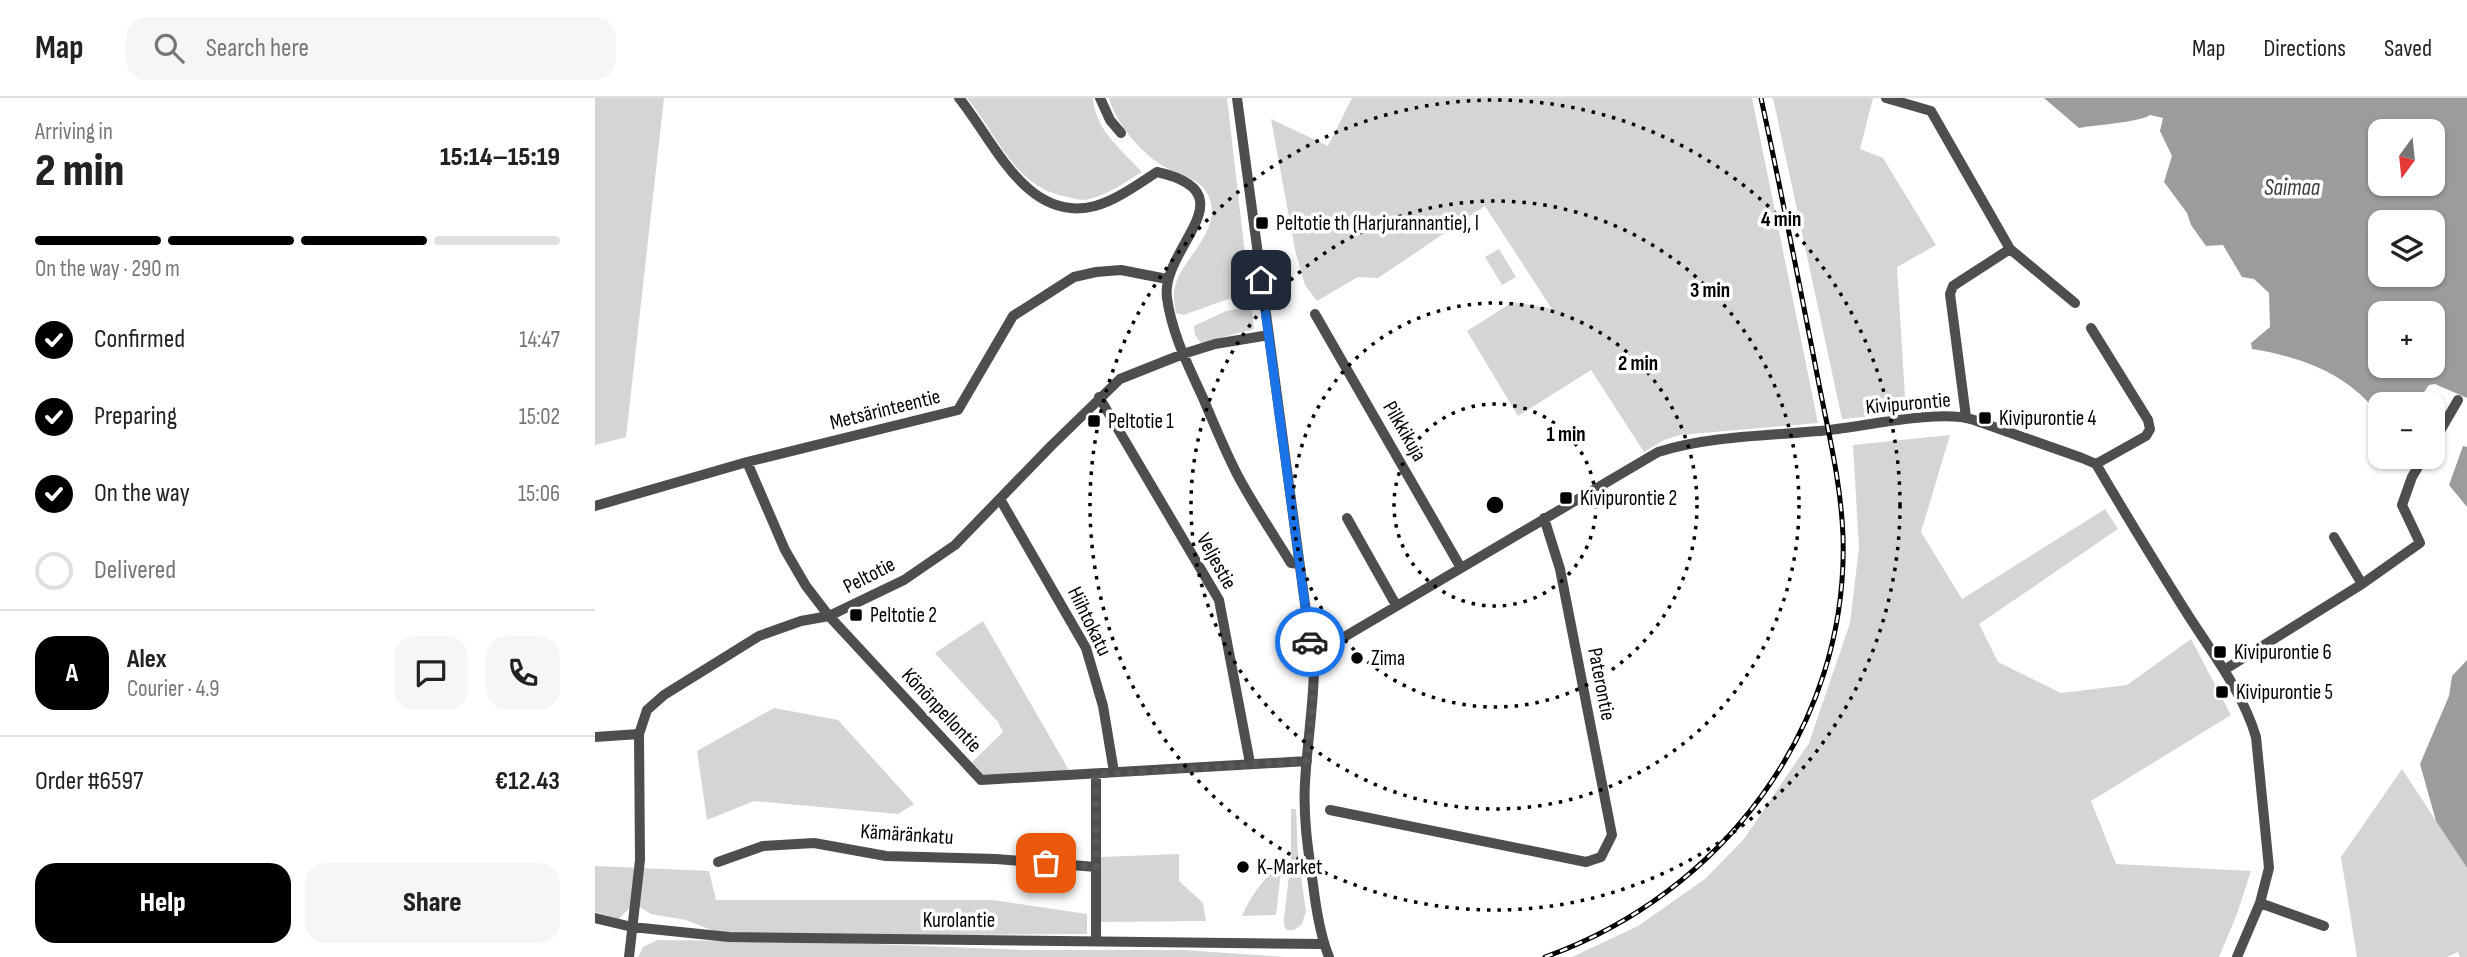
<!DOCTYPE html>
<html lang="en">
<head>
<meta charset="utf-8">
<style>
  :root { --surface:#fff; --page:#f6f6f6; --text:#222; --muted:#767676; --line:#e0e0e0; --accent:#000 }
  body { margin:0; font-family:"Sofia Sans Condensed",sans-serif; background:var(--page); color:var(--text); height:100vh; display:flex; flex-direction:column; font-size:26px; white-space:nowrap }
  * { box-sizing:border-box; margin:0 }
  p { font-size:23px; color:var(--muted) }
  .icon { flex:none; width:38px; height:38px; fill:none; stroke:currentColor; stroke-width:2; stroke-linecap:round; stroke-linejoin:round }
  .map { position:relative; flex:1; overflow:hidden }
  .side { display:flex; flex-direction:column; background:var(--surface); width:595px }
  .side>* { flex:none }
  .needle { width:46px; rotate:195deg }
  .buttons { position:absolute; left:1773px; top:21px; display:grid; gap:14px }
  .buttons a { display:grid; place-items:center; width:77px; height:77px; border-radius:14px; background:var(--surface); box-shadow:0 2px 5px #0004; font-size:35px }
  .pin { position:absolute; display:grid; place-items:center; width:60px; height:60px; color:#fff; margin:-30px; border-radius:14px; box-shadow:0 4px 10px #0006 }
  .courier { position:absolute; display:grid; place-items:center; width:70px; height:70px; margin:-35px; border:5px solid #1a73e8; border-radius:50%; background:#fff; color:#222; box-shadow:0 2px 9px #0007 }
  .headline em { font-style:normal; font-weight:800 }
  .headline div { display:flex; flex-direction:column-reverse }
  .headline { display:flex; align-items:center; justify-content:space-between; height:119px; padding:0 35px }
  h1 { font-size:46px; font-weight:800; line-height:52px }
  .bar { display:grid; grid-template-columns:repeat(4,1fr); gap:10px 7px; align-content:center; height:84px; padding:0 35px }
  .bar i { height:9px; border-radius:5px; background:var(--line) }
  .bar .on { background:var(--accent) }
  .bar p { grid-column:span 4 }
  .line { display:flex; align-items:center; gap:18px; padding:0 35px; border-top:2px solid var(--line) }
  .line div { flex:1 }
  .round { display:grid; place-items:center; flex:none; width:74px; height:74px; border-radius:21px; background:var(--page) }
  ol { padding:0 35px; list-style:none }
  li { display:flex; align-items:center; gap:21px; height:77px }
  li p { margin-inline-start:auto }
  li .icon { padding:7px; border-radius:50%; background:var(--accent); color:#fff; stroke-width:4 }
  li:last-child { color:var(--muted) }
  li i { width:38px; height:38px; border:4px solid var(--line); border-radius:50% }
  .cta { display:flex; gap:14px; margin-top:auto; padding:14px 35px }
  .cta a { flex:1; height:80px; border-radius:21px; background:var(--accent); color:#fff; font-size:28px; font-weight:800; line-height:80px; text-align:center }
  .cta a+a { background:var(--page); color:var(--text) }
  header { display:flex; align-items:center; gap:42px; box-sizing:border-box; height:98px; padding:0 35px; background:var(--surface); border-bottom:2px solid var(--line) }
  header strong { font-size:33px }
  nav { display:flex; gap:38px; margin-inline-start:auto; font-size:24px }
  .search { width:490px; height:63px; background:var(--page); display:flex; align-items:center; gap:18px; box-sizing:border-box; padding:0 24px; border-radius:21px; color:var(--muted); font-size:26px }
  main { display:flex; flex:1; min-height:0 }
  .map>svg:first-child { display:block }
  .green { fill:#d5d5d5 }
  .water { fill:#9c9c9c; fill-rule:evenodd }
  .lines { fill:none; stroke-linecap:round; stroke-linejoin:round }
  .minor { stroke:#4e4e4e; stroke-width:10 }
  .rail-casing { stroke:#000; stroke-width:5 }
  .rail { stroke:#fff; stroke-width:2.5; stroke-dasharray:8; stroke-linecap:butt }
  .done { stroke:#595959; stroke-width:7; stroke-dasharray:0 12.6 }
  .route { stroke:#1a73e8; stroke-width:9 }
  .ring { fill:none; stroke:#000; stroke-width:3.5; stroke-dasharray:3.5 7 }
  .poi-dot { fill:#000; stroke:#fff; stroke-width:2.5 }
  .labels { text-anchor:middle; stroke-width:7; stroke-linejoin:round; paint-order:stroke }
  .poi-label { font-size:21px; fill:#000; stroke:#fff; text-anchor:start }
  .street-label { font-size:21px; fill:#000; stroke:#fff }
  .water-label { font-size:23px; font-style:italic; fill:#3d3d3d; stroke:#fff }
  .centre { fill:#000; stroke:#fff; stroke-width:3.5 }
  .ring-label { font-size:21px; text-anchor:middle; font-weight:bold; fill:#000; stroke:#fff; stroke-width:7; stroke-linejoin:round; paint-order:stroke }
</style>
</head>
<body>
<header>
<strong>Map</strong>
<div class="search"><svg class="icon" aria-label="search" viewBox="0 0 24 24"><circle cx="10" cy="10" r="6"/><path d="M15 15l6 6"/></svg>Search here</div>
<nav><a>Map</a><a>Directions</a><a>Saved</a></nav>
</header>
<main>
<section class="side">
<div class="headline"><div><h1>2 min</h1><p>Arriving in</p></div><em>15:14–15:19</em></div>
<div class="bar"><i class="on"></i><i class="on"></i><i class="on"></i><i></i><p>On the way · 290 m</p></div>
<ol>
<li><svg class="icon" aria-label="check" viewBox="0 0 24 24"><path d="M5 12l5 5 9-10"/></svg>Confirmed<p>14:47</p></li>
<li><svg class="icon" aria-label="check" viewBox="0 0 24 24"><path d="M5 12l5 5 9-10"/></svg>Preparing<p>15:02</p></li>
<li><svg class="icon" aria-label="check" viewBox="0 0 24 24"><path d="M5 12l5 5 9-10"/></svg>On the way<p>15:06</p></li>
<li><i></i>Delivered</li>
</ol>
<div class="line" style="height:126px"><b class="round" style="background:var(--accent);color:#fff">A</b><div><b>Alex</b><p>Courier · 4.9</p></div><a class="round"><svg class="icon" aria-label="chat" viewBox="0 0 24 24"><path d="M4 5h16v11H9l-5 4z"/></svg></a><a class="round"><svg class="icon" aria-label="phone" viewBox="0 0 24 24"><path d="M5 4h4l2 5-3 2q2 4 5 5l2-3 5 2v4C11 20 4 13 5 4z"/></svg></a></div>
<div class="line" style="height:91px"><div>Order #6597</div><b>€12.43</b></div>
<div class="cta"><a>Help</a><a>Share</a></div>
</section>
<div class="map">
<svg width="1872" height="859" viewBox="0 0 1872 859">
  <rect width="100%" height="100%" fill="#fff"/>
  <path class="green" d="M0,0h69l-38,339 -31,8z
    M372,0h126c2,32 29,52 49,74 -17,10 -33,22 -52,27 -7,2 -15,0 -22,-2 -54,-9 -70,-62 -101,-99z
    M514,0h118l20,174 -1,16 -3,6 -60,21 -7,-2c-1,-7 -3,-15 -2,-22 5,-32 49,-58 35,-94 -7,-17 -23,-20 -38,-27 -25,-10 -56,-47 -62,-72z
    M757,0h400l66,325 -138,12 -16,5 -20,12 -53,-82 -73,46 -51,-85 46,-29 39,7 -67,-103 -107,72 -20,-1 -41,24 -12,-16 -10,-35 -24,-131 57,27z
    M1178,0h100l-13,51 23,9 53,87 -39,22 9,146 -64,6z
    M904,151l17,28 -14,8 -17,-28z
    M648,210h9l2,21 -53,14 -6,-8 -1,-9 32,-15z
    M1355,337l-29,97 41,67 143,-90 13,20 -139,95 19,38 63,31 66,-8 64,-46 40,76 -140,86 25,63 135,7 -14,43 -18,43h-647l66,-31 67,-47 39,-40 65,-96 41,-120 9,-75 -6,-103z
    M388,523l87,151 -87,4 -12,-13 32,-31 -5,-10 -63,-69z
    M179,610l64,12 76,84 -16,10 -144,-13 -47,19 -10,-69z
    M1807,671l65,99v89h-7l-2,-5 -11,5h-90l-16,-100z
    M696,711h5l2,46 8,56 -4,13 -8,6h-7l-3,-4v-8l7,-59z
    M584,756v27l24,22 3,18 -107,1 2,-65z
    M687,765l-6,52 -34,1c9,-21 23,-39 40,-53z
    M0,768l114,5 7,29h277l94,14v20l-358,3 -43,-17 -35,-6 -17,-11 -15,16 -24,-7z
    M63,842l164,2 200,8h160l103,7h-647l5,-10z"/>
  <path class="water" d="M1449,0h423v300l-32,-14 -6,1 -5,7 -4,12h-40v12c-31,-42 -78,-59 -128,-67l-1,-6 19,-16 -1,-34 -15,-14 -12,-2 -19,-32 -17,1 -15,-21 -4,-12 -23,-31 8,-26 -12,-25 3,-13 -13,-3c-9,7 -55,10 -71,13zM1785,33h53v53h-53zM1785,124h53v53h-53zM1838,215v53h-53v-53z
    M1868,348l4,1v60l-18,-22z
    M1872,562v208l-31,-47 -16,-57 29,-68 3,-20z"/>
  <g class="lines">
    <path class="minor" d="M364,0c34,41 67,126 136,108 22,-6 43,-22 62,-34 95,21 3,76 10,126 5,36 21,67 36,100 11,26 22,53 35,78 16,30 35,58 53,87l8,1
      M505,0l10,22 11,13
      M642,0l77,573c-1,38 -7,74 -9,112 -2,34 3,67 8,101 3,25 7,51 16,73
      M1291,0l45,13 79,138 65,54
      M720,216l146,254
      M1496,230l57,92 2,9 -4,7 -50,28
      M504,299l120,203 31,163
      M1371,319l-16,-123 3,-8 6,-4 51,-33
      M1838,345l25,-43
      M152,364l38,88 21,36 23,30 152,164 326,-19
      M405,401l86,149 17,58 11,66
      M0,408l152,-44 211,-52 55,-94 61,-39 22,-5 25,-2 46,9
      M752,420l49,87
      M1739,439l28,47
      M716,552l23,-7 324,-191c54,-17 115,-16 171,-22 37,-4 112,-21 145,-10l108,38 14,6c30,51 61,102 92,151 25,39 55,78 68,122l13,131 -9,35 -23,54
      M1629,572l138,-86 58,-41 -18,-38 10,-28 12,-20
      M0,639l44,-3
      M735,712l256,52 15,-5 11,-22 -52,-266 -16,-51
      M123,764l45,-16 51,-3 72,13 110,3 100,8
      M1665,805l64,23
      M0,820l37,9 97,10 594,7
      M501,842v-165
      M34,859l11,-97 -1,-126 8,-24 17,-15 95,-59 42,-15 28,-5 75,-36 51,-35 96,-99 69,-67 63,-25 32,-10 54,-9"/>
    <defs>
      <path id="rail" d="M950,859c177,-63 304,-230 298,-421 -2,-55 -16,-109 -26,-162 -18,-92 -36,-184 -56,-276"/>
    </defs>
    <use href="#rail" class="rail-casing"/>
    <use href="#rail" class="rail"/>
  </g>
  <g class="lines">
    <path class="done" d="M451,765l50,4v-92l211,-14c4,-40 10,-79 3,-119"/>
    <path class="route" d="M666,182l49,362"/>
  </g>
  <g class="ring">
    <circle cx="900" cy="407" r="101"/>
    <circle cx="900" cy="407" r="202"/>
    <circle cx="900" cy="407" r="304"/>
    <circle cx="900" cy="407" r="405"/>
  </g>
  <g class="poi-dot">
    <rect x="660" y="118" width="14" height="14" rx="3.5"/>
    <rect x="1383" y="313" width="14" height="14" rx="3.5"/>
    <rect x="492" y="316" width="14" height="14" rx="3.5"/>
    <rect x="964" y="393" width="14" height="14" rx="3.5"/>
    <rect x="254" y="510" width="14" height="14" rx="3.5"/>
    <rect x="1618" y="547" width="14" height="14" rx="3.5"/>
    <circle cx="762" cy="560" r="7"/>
    <rect x="1620" y="587" width="14" height="14" rx="3.5"/>
    <circle cx="648" cy="769" r="7"/>
  </g>
  <g class="labels">
    <g class="poi-label">
      <text x="681" y="132">Peltotie th (Harjurannantie), I</text>
      <text x="1404" y="327">Kivipurontie 4</text>
      <text x="513" y="330">Peltotie 1</text>
      <text x="985" y="407">Kivipurontie 2</text>
      <text x="275" y="524">Peltotie 2</text>
      <text x="1639" y="561">Kivipurontie 6</text>
      <text x="776" y="567">Zima</text>
      <text x="1641" y="601">Kivipurontie 5</text>
      <text x="662" y="776">K-Market</text>
    </g>
    <g class="street-label">
      <text transform="translate(1313 305) rotate(-5)" y="7">Kivipurontie</text>
      <text transform="translate(290 311) rotate(-14)" y="7">Metsärinteentie</text>
      <text transform="translate(810 333) rotate(60)" y="7">Pilkkikuja</text>
      <text transform="translate(622 463) rotate(61)" y="7">Veljestie</text>
      <text transform="translate(274 477) rotate(-27)" y="7">Peltotie</text>
      <text transform="translate(495 523) rotate(64)" y="7">Hiihtokatu</text>
      <text transform="translate(1007 586) rotate(79)" y="7">Paterontie</text>
      <text transform="translate(347 612) rotate(47)" y="7">Könönpellontie</text>
      <text transform="translate(312 736) rotate(4)" y="7">Kämäränkatu</text>
      <text x="364" y="829">Kurolantie</text>
    </g>
    <g class="water-label">
      <text x="1697" y="97">Saimaa</text>
    </g>
  </g>
  <circle cx="900" cy="407" r="10" class="centre"/>
  <g class="ring-label">
    <text x="1186" y="128">4 min</text>
    <text x="1115" y="199">3 min</text>
    <text x="1043" y="272">2 min</text>
    <text x="971" y="343">1 min</text>
  </g>
</svg>
<div class="buttons">
<a><svg class="needle" viewBox="-14 -14 28 28"><path d="M0-13l5 13h-10z" fill="#e53935"/><path d="M0 13l5-13h-10z" fill="#767676"/></svg></a>
<a><svg class="icon" aria-label="layers" viewBox="0 0 24 24"><path d="M12 4l9 5-9 5-9-5zM3 14l9 5 9-5"/></svg></a>
<a>+</a>
<a>−</a>
</div>
<div class="pin" style="left:451px;top:765px;background:#ea580c"><svg class="icon" aria-label="bag" viewBox="0 0 24 24"><path d="M5 8h14l-1 12H6zM9 8a3 3 0 0 1 6 0"/></svg></div>
<div class="pin" style="left:666px;top:182px;background:#1f2937"><svg class="icon" aria-label="home" viewBox="0 0 24 24"><path d="M3 11l9-7 9 7M6 9v11h12V9"/></svg></div>
<div class="courier" style="left:715px;top:544px"><svg class="icon" aria-label="car" viewBox="0 0 24 24"><path d="M5 17H2v-5l4-1 3-4h7l3 4 3 1v5h-3M9 17h6M6 11h13"/><circle cx="7" cy="17" r="2"/><circle cx="17" cy="17" r="2"/></svg></div>
</div>
</main>
</body>
</html>
